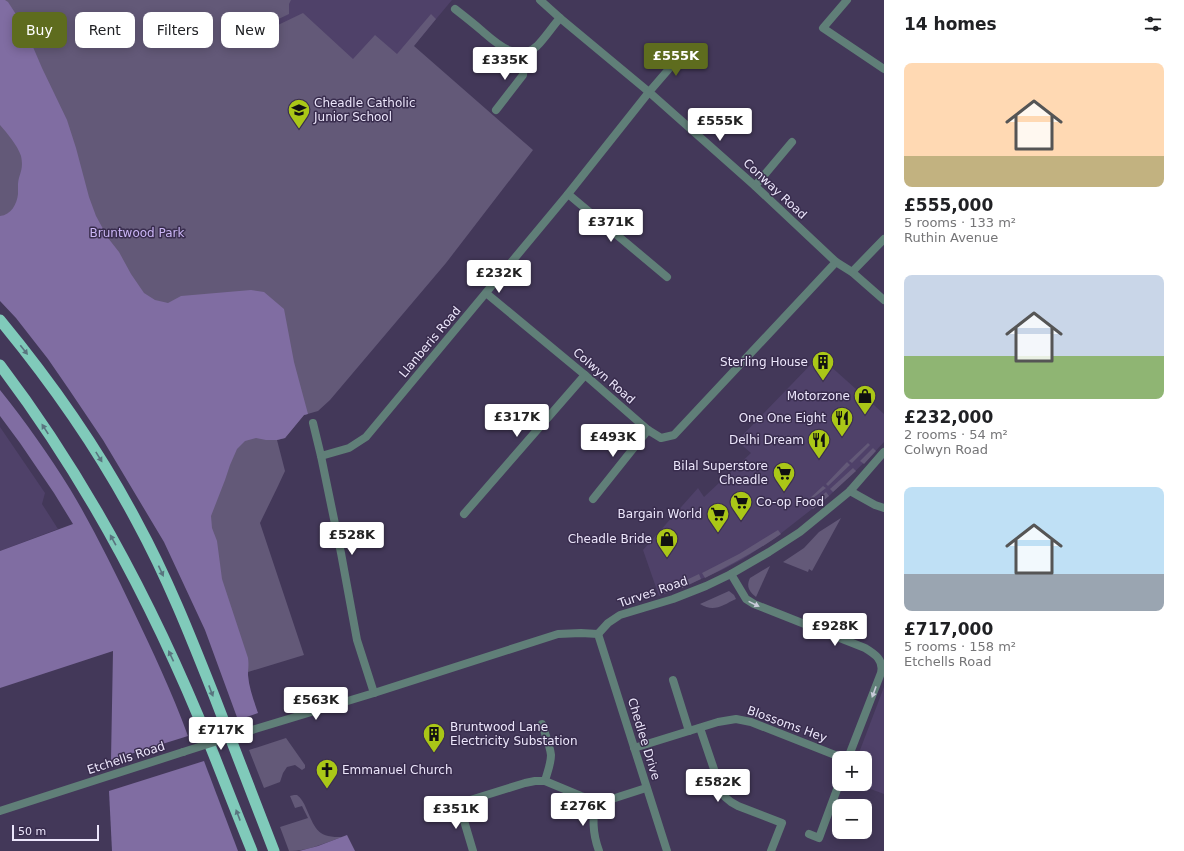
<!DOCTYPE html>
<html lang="en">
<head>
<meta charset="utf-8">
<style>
	body { margin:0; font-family:"DejaVu Sans",sans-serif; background:#f2f2f2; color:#202124; height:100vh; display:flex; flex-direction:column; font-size:15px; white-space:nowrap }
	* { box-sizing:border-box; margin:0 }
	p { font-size:13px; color:#757577 }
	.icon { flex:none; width:22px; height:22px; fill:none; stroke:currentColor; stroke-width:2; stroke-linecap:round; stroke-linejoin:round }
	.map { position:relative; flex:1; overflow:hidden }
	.panel { display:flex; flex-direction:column; background:#fff; width:300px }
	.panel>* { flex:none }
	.guide { position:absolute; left:12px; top:12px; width:380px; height:36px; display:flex; gap:8px }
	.controls { position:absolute; left:832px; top:751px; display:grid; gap:8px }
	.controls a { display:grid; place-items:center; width:40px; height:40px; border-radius:8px; background:#fff; box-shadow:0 2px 10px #0003; font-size:20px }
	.scale { position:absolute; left:12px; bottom:10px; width:87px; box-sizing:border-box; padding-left:4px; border:2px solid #ece6fb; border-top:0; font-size:11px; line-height:14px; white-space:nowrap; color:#ece6fb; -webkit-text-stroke:3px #392d4e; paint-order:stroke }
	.price { position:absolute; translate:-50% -34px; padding:0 9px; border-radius:4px; background:#fff; color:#222; font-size:13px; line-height:26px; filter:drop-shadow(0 1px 2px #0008) }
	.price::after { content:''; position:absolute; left:50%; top:24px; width:12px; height:9px; margin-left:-6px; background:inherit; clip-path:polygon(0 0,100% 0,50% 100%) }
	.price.active { background:#5e6c1e; color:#fff }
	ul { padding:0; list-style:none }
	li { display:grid; align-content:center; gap:8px; height:212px; padding:0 20px }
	li span { display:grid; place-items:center; height:124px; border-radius:8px; color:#555 }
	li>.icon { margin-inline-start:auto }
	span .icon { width:72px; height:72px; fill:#fffc; stroke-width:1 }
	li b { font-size:17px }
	h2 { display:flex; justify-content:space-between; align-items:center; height:48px; padding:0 20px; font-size:17px }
	.tag { padding:0 14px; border-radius:8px; background:#fff; box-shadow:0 2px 10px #0003; font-size:14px; line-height:36px }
	.tag.active { background:#5e6c1e; color:#fff }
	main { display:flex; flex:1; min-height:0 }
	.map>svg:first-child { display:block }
</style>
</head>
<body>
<main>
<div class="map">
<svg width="884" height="851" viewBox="0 0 884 851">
	<rect width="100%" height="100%" fill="#433859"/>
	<!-- built -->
	<g fill="#4f4169">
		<polygon points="222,0 452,0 273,214 235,43"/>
		<polygon points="819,356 884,414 884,442 868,459 830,495 775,538 743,559 722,570 678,589 659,596 643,550 698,488 704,497 751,453 737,441"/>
		<polygon points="0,427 45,493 42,504 58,529 0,551"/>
		<polygon points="884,687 884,794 857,784 865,784 865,758 857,758"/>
	</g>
	<!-- green -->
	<g fill="#635978">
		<polygon points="0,0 291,0 289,4 289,14 235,40 236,45 303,13 353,59 375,35 397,54 431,14 436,19 414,46 533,150 446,263 330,400 318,411 304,415 285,438 277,440 285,471 278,486 260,523 304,655 248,672 204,585 0,285"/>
		<polygon points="868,443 870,445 852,463 849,461"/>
		<polygon points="873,448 876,451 864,464 860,461"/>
		<polygon points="847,462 850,465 828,486 826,484"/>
		<polygon points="853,468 856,471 833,492 830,489"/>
		<polygon points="823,486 826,488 808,502 807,501"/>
		<polygon points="826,492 829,496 813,509 810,506"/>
		<polygon points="841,518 812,571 809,569 808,572 783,562 804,548 819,532"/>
		<path d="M778,530L781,534C757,551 731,565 705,578L702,573L739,554Z"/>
		<path d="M770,566L756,597C749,592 746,586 750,578Z"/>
		<polygon points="699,574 701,579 682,588 680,583"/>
		<path d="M729,591L734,595L736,599C723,605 714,613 700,604Z"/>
		<polygon points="286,738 305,765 305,768 302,770 295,765 287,767 283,773 280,782 264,788 249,750"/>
		<path d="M294,795H297C301,798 304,803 306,808C315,828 317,838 342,837C325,843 308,851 289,851L280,827L308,818L302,806L295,808L290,796Z"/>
	</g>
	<!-- forest -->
	<g fill="#806da2">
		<path d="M0,0H5L8,2L21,22L30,40L42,68L67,120L76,148L89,197L96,216L108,238L119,252L131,274L144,293L155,300L168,303L181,296L251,290L264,292L284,309L294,362L308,414L304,415L285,438L277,440H266L256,438L245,441L237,449L230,465L225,480L211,516L212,528L217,541L222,579L248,658C249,665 248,669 248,675C249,688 254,701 258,713L238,720L205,630L164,542L103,440L68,388L48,359L16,318L0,301V216C11,215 17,204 18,194C18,190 18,187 18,184C19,173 24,170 21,156C18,146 7,133 0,125Z"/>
		<path d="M0,390C25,421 49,455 70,489C93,527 113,568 132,608C152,650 172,692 188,736L111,760L113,651L0,688V551L73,524L54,493L20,443L0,416Z"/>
		<polygon points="204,761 238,851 112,851 109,791"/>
		<polygon points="347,835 355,851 299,851 318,846"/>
	</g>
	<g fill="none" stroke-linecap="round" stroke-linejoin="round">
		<!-- minor -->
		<g stroke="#607f78" stroke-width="8">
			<polyline points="540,0 560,18 649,92 755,186 836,262 852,272 884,300"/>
			<polyline points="847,0 823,28 884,69"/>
			<path d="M455,9C464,16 473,23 481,30C496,43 518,64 537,46C545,38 552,27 560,18"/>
			<polyline points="496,110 523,75 524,66 521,54"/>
			<polyline points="755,186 792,142"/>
			<polyline points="568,194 667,277"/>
			<polyline points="852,272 884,239"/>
			<polyline points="486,293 585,375 648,430 661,438 674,435 836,262"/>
			<polyline points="313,423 321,456 341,553 357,640 374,693"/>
			<polyline points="321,456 349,448 366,437 568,194 649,92 687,48"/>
			<polyline points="593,499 648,430"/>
			<polyline points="464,514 585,375"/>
			<path d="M731,574L746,599L754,604L865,648C875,654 884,660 881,673L848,758"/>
			<polyline points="598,634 667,851"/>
			<polyline points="673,680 689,731"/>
			<path d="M542,724C545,734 550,745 551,755C551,764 547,773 545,781"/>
			<polyline points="700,728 718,781 725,797 731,802 738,806 782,823 771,851"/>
			<polyline points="634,748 718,722 736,719 751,722 835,755 841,758"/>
			<path d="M595,800C593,819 592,832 599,851"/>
			<polyline points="459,804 473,851"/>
			<polyline points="451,806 525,783 535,781 545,781 581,796 595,800 605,800 615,798 646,788"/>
			<polyline points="809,834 819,838 839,784"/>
		</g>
		<!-- tertiary -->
		<g stroke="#607f78" stroke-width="8">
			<polyline points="850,491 875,505 884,508"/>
			<polyline points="252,730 374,693 558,634 581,633 598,634 608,623 620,615 673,599 706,586 731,574 769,552 800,532 850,491 884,452"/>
			<polyline points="0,811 183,752"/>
		</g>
		<!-- trunk -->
		<g stroke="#80caba" stroke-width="11">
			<path d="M0,320C52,383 99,450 137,522C167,577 190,635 213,693C233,746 254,798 274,851"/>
			<path d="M0,365C82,473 147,594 199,718C217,762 234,807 252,851"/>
		</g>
		<!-- tertiary-bridge -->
		<polyline stroke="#607f78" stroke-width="8" points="183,752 252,730"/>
	</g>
	<!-- one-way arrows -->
	<defs><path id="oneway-solid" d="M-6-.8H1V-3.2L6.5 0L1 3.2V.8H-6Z"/></defs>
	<g fill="#59747f">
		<use href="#oneway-solid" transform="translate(24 350) rotate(52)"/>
		<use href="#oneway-solid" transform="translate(45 429) rotate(-123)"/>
		<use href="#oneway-solid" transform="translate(99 457) rotate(58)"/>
		<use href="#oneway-solid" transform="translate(113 540) rotate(-119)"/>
		<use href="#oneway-solid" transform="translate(161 571) rotate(65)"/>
		<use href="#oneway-solid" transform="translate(171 656) rotate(-115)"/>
		<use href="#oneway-solid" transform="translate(211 691) rotate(69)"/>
		<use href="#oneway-solid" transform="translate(238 815) rotate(-111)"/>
	</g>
	<g fill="#c9ccda">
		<use href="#oneway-solid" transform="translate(754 604) rotate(26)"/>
		<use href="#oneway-solid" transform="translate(874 692) rotate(110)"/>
	</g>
	<!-- icons -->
	<defs>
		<g id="school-pin" transform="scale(1.15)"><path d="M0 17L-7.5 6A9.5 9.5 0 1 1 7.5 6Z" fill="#aac717" stroke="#392d4e"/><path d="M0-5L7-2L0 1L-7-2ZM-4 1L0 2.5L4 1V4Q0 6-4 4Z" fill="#111"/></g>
		<g id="building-pin" transform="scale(1.15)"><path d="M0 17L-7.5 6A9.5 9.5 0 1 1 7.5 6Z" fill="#aac717" stroke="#392d4e"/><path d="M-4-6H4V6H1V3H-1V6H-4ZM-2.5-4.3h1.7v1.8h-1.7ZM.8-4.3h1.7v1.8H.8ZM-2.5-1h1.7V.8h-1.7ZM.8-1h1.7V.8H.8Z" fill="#111"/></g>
		<g id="shop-pin" transform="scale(1.15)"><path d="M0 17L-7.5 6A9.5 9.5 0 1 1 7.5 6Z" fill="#aac717" stroke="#392d4e"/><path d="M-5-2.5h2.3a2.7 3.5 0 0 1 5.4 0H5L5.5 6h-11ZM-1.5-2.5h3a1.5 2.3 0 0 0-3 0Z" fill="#111"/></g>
		<g id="restaurant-pin" transform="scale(1.15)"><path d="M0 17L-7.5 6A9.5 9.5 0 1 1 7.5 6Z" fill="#aac717" stroke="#392d4e"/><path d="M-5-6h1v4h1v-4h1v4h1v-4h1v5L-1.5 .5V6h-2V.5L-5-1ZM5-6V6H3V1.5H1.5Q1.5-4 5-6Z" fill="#111"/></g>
		<g id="supermarket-pin" transform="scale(1.15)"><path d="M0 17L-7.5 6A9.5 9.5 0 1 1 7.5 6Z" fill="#aac717" stroke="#392d4e"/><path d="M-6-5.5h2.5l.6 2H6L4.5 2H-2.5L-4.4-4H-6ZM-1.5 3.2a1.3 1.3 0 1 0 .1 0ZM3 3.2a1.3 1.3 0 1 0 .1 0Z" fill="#111"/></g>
		<g id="church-pin" transform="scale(1.15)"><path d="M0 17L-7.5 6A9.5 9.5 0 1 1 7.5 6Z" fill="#aac717" stroke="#392d4e"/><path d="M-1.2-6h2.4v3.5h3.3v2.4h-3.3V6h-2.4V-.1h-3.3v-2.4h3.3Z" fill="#111"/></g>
	</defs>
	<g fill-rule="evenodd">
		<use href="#school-pin" x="299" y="110"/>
		<use href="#building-pin" x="823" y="362"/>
		<use href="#shop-pin" x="865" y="396"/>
		<use href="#restaurant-pin" x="842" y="418"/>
		<use href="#restaurant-pin" x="819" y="440"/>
		<use href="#supermarket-pin" x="784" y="473"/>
		<use href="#supermarket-pin" x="741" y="502"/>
		<use href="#supermarket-pin" x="718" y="514"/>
		<use href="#shop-pin" x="667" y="539"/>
		<use href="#building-pin" x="434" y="734"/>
		<use href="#church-pin" x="327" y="770"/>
	</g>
	<g text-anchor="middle" stroke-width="3" stroke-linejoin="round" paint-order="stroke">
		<!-- poi labels -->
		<g font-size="12" fill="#ece6fb" stroke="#392d4e" text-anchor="end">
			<text x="314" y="107" text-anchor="start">Cheadle Catholic<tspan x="314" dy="14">Junior School</tspan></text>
			<text x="808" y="366">Sterling House</text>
			<text x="850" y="400">Motorzone</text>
			<text x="826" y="422">One One Eight</text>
			<text x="804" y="444">Delhi Dream</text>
			<text x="768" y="470">Bilal Superstore<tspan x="768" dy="14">Cheadle</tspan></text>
			<text x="756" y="506" text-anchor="start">Co-op Food</text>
			<text x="702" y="518">Bargain World</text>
			<text x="652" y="543">Cheadle Bride</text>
			<text x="450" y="731" text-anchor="start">Bruntwood Lane<tspan x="450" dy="14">Electricity Substation</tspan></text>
			<text x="342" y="774" text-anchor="start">Emmanuel Church</text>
		</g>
		<!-- street labels -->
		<g font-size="12" fill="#ece6fb" stroke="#392d4e">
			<text transform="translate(775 189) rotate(43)" y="4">Conway Road</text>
			<text transform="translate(430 342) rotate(-50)" y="4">Llanberis Road</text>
			<text transform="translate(604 376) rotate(41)" y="4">Colwyn Road</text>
			<text transform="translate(653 592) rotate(-19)" y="4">Turves Road</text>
			<text transform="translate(787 724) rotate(20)" y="4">Blossoms Hey</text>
			<text transform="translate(644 739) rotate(73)" y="4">Chedlee Drive</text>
			<text transform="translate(126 758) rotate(-18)" y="4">Etchells Road</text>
		</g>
		<!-- park labels -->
		<g font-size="12" fill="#cab5f4" stroke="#392d4e">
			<text x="137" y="237">Bruntwood Park</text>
		</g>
	</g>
</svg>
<div class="controls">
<a>+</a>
<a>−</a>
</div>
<div class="scale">50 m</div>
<b class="price active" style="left:676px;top:77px">£555K</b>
<b class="price" style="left:505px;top:81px">£335K</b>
<b class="price" style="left:720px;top:142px">£555K</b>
<b class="price" style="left:611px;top:243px">£371K</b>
<b class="price" style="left:499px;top:294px">£232K</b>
<b class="price" style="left:517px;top:438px">£317K</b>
<b class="price" style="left:613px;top:458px">£493K</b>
<b class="price" style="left:352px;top:556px">£528K</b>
<b class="price" style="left:835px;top:647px">£928K</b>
<b class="price" style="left:316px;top:721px">£563K</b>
<b class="price" style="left:221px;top:751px">£717K</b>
<b class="price" style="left:718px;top:803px">£582K</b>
<b class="price" style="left:583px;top:827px">£276K</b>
<b class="price" style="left:456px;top:830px">£351K</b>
<div class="guide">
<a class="tag active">Buy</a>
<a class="tag">Rent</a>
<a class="tag">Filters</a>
<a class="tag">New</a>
</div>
</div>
<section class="panel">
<h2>14 homes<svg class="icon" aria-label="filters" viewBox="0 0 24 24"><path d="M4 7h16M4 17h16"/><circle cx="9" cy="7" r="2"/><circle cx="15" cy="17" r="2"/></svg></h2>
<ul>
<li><span style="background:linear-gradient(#ffd9b3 75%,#c2b280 0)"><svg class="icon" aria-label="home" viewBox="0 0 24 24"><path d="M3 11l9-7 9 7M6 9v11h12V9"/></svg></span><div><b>£555,000</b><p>5 rooms · 133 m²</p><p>Ruthin Avenue</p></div></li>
<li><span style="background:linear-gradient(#c9d6e8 65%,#8fb573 0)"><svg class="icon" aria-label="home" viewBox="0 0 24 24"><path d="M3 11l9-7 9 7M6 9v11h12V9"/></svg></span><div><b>£232,000</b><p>2 rooms · 54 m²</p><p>Colwyn Road</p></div></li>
<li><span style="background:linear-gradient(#bfe0f5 70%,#9aa5b1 0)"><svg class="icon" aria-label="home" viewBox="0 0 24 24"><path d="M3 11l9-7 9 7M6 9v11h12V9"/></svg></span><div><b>£717,000</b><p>5 rooms · 158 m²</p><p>Etchells Road</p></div></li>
</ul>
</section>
</main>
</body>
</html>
